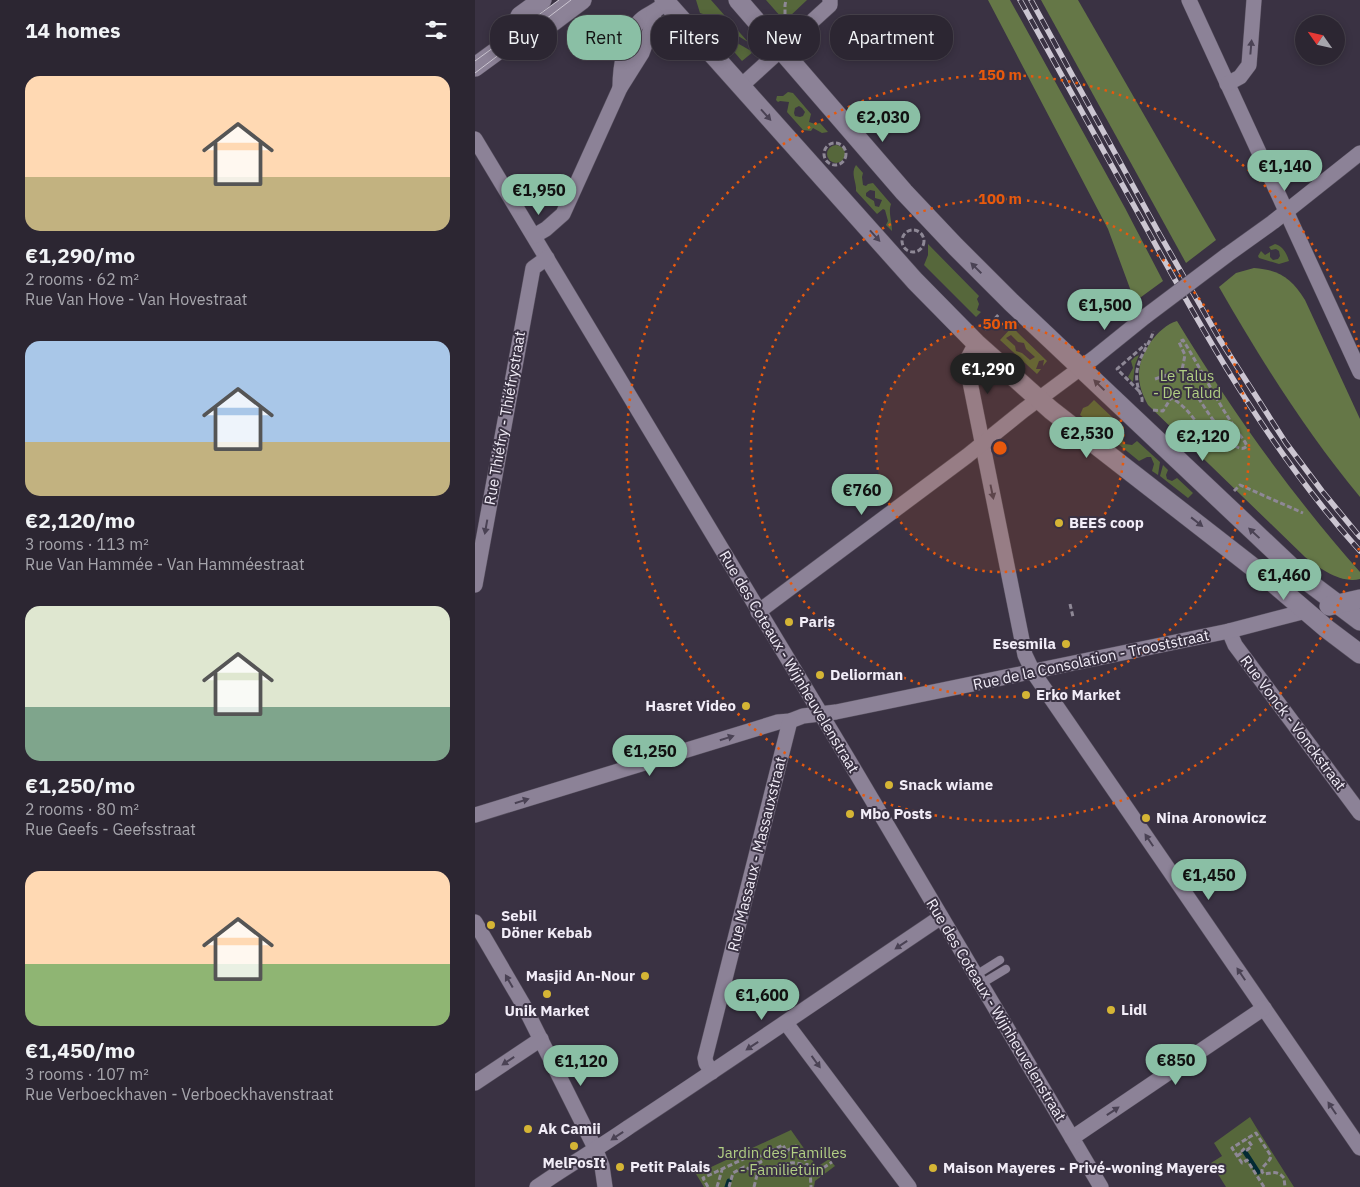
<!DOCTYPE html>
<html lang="en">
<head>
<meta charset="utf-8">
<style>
	body { margin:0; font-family:"IBM Plex Sans",sans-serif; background:#38323e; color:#f1f3f6; height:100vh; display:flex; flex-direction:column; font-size:19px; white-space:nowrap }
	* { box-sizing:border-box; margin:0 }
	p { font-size:16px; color:#a6a5ac }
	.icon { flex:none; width:28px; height:28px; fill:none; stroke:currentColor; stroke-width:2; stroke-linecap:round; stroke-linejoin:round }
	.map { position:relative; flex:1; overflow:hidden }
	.details { display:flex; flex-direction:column; background:#2c2632; width:475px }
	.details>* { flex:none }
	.top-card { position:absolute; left:15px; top:15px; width:475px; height:45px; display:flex; gap:10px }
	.needle { width:32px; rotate:304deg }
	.fabs { position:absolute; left:820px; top:15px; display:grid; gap:10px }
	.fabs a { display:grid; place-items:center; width:50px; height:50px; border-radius:50%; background:#2c2632; box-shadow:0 2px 8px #0003,0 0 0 1px #48434d; font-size:25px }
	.price { position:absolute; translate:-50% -42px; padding:0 11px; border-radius:18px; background:#8abfa5; color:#111; font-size:16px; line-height:32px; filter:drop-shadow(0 1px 2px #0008) }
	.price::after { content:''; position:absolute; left:50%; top:30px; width:15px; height:11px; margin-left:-8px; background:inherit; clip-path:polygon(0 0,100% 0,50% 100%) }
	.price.active { background:#222; color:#fff }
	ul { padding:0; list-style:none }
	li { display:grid; align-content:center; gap:10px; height:265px; padding:0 25px }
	li span { display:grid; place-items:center; height:155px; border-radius:15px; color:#555 }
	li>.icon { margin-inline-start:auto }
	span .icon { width:90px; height:90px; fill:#fffc; stroke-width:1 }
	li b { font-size:21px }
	h2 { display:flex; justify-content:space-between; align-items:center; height:60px; padding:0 25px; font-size:21px }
	.tag { padding:0 18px; border-radius:20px; background:#2c2632; box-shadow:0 2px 8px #0003,0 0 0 1px #48434d; font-size:18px; line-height:45px }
	.tag.active { background:#8abfa5; color:#111 }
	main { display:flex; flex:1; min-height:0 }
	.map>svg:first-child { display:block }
</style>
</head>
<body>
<main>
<section class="details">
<h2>14 homes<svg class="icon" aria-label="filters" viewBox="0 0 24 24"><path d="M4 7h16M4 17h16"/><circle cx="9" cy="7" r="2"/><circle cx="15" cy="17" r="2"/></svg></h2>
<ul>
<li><span style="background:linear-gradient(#ffd9b3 65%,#c2b280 0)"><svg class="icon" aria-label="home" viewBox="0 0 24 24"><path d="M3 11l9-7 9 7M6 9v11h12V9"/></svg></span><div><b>€1,290/mo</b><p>2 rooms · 62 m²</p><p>Rue Van Hove - Van Hovestraat</p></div></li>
<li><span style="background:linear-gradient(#a9c7e8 65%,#c2b280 0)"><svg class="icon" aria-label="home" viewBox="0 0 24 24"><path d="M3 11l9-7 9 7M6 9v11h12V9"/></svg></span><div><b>€2,120/mo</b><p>3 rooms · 113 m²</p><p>Rue Van Hammée - Van Hamméestraat</p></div></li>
<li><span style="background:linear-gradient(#dfe7d0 65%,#7fa58c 0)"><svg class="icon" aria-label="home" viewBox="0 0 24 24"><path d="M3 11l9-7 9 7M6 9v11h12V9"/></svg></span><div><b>€1,250/mo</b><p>2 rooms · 80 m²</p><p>Rue Geefs - Geefsstraat</p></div></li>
<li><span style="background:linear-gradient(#ffd9b3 60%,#8fb573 0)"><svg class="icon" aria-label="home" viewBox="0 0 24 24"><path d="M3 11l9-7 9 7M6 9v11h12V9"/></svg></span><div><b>€1,450/mo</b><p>3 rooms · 107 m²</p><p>Rue Verboeckhaven - Verboeckhavenstraat</p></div></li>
</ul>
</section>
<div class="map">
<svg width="885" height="1187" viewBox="0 0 885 1187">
	<rect width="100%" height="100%" fill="#3a3243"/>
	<!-- green -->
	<g fill="#56673b" fill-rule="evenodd">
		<polygon points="221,0 236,0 273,42 242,23 240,18 225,13"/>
		<polygon points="291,0 332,0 314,17 306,17"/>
		<polygon points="241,31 278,52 267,61"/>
		<path d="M313,92L318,93L336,114L334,122L340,124L345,123L353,132L347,133L338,128L336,131L328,130L312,112L314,102L305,101L303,102L301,100L302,96H308ZM324,106L327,108L330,112L328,116L325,117L320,116L319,113L320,108Z"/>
		<circle cx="361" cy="154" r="9"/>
		<path d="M381,165L388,173L387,177L388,185L391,186L393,184L398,183L416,204C413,212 417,221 417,231L411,225L413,221L410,210L408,209L402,214L381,191C382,182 375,174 381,165ZM395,190L400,191V198L407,200L404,207L400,206L399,201L391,196V193Z"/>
		<polygon points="453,244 504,296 502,299 504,304 502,310 506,312 501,317 449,265 453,255"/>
		<path d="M800,244C808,246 812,254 814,261L804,264L784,258L783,256L786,251L790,255L795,252V257L798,260L803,259L805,256L804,251L801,249L796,250L794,247Z"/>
		<path d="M537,327L572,361L568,366L569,360L564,361L561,369H566L562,374L525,340ZM536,335L543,342L549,343L551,349L560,357L555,360L547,353L541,351L540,346L531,338Z"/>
		<polygon points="664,355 660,365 658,382 653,377 658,368 656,361 660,357"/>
		<polygon points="619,400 639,419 637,427 639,441 629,434 632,425 631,423 622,420 617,424 605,415 608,408 613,406"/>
		<polygon points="641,421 649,428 648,440 650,444 657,445 662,441 685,462 683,475 677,471 679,464 676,457 672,457 664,461 642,443"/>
		<polygon points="688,465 693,470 691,475 692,479 697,481 702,478 718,493 713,498 685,476"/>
		<polygon points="775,1117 781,1127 819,1187 751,1187 736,1163 747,1156 739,1143"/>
		<polygon points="316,1130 342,1167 354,1159 360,1166 340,1181 339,1187 229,1187 221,1174"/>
	</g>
	<!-- forest -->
	<g fill="#657747">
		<polygon points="513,0 535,0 650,208 688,281 662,300 660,302 633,229"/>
		<polygon points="566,0 603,0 741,240 711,263"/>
		<path d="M779,268C805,270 816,278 830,300L885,419V497C831,432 786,360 744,287L761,273Z"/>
		<path d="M702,321C757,411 815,493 885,572V579C866,584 844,568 830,557L673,405C668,396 664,386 664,376C663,355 682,327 702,321Z"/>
	</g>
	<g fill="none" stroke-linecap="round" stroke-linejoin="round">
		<!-- stream -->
		<g stroke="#032a33" stroke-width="5">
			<polyline points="770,1152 783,1172"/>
			<polyline points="252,1187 254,1181"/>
		</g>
		<!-- service casing -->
		<g stroke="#57505f" stroke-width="9">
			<g id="service">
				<polyline points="47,33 90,0"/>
				<polyline points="501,975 525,960"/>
				<polyline points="506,984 531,969"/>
			</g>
		</g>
		<!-- minor casing -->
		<g stroke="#57505f" stroke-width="16">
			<g id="minor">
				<polyline points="714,0 885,372"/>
				<polyline points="752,84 765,77 774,65 779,0"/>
				<polyline points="266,86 355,5 355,0"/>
				<path d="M145,88C145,67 150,32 168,18C173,14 179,12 184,8"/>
				<path d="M0,139C123,344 247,549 370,754C456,898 540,1043 626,1187"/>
				<polyline points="59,236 71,229 88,214 145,88 167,53 178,23 179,12"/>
				<polyline points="752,255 798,222 885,153"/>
				<polyline points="501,343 493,358 492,367 550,655 558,672 885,1148"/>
				<polyline points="0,585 58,268 72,258"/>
				<polyline points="283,612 492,456 549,410 619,358 671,316"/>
				<polyline points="754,631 760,645 885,813"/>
				<polyline points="0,815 303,722 315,721 328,716 361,712 754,631 831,611"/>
				<polyline points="0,922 49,1006 120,1148 127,1166 130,1187"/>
				<polyline points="311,1023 434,1187"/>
				<polyline points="237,1072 231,1063 230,1058 315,721"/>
				<polyline points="0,1083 66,1039"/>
				<polyline points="597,1138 789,1008"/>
				<path d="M62,1187C92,1166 124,1148 154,1127C259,1058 362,987 466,917"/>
			</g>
		</g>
		<!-- tertiary casing -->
		<g stroke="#57505f" stroke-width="20">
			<g id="tertiary">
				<polyline points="189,0 440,281 501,343 576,410 797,582 852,629 885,654"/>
				<polyline points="263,0 429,192 480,246 536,302 828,578 885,621"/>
				<polyline points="37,40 45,16 67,0"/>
				<polyline points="0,67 37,40 59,36 107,0"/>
				<polyline points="854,606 885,599"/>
			</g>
		</g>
		<!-- path -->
		<g stroke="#8e8896" stroke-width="3" stroke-dasharray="5 2.5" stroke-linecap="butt">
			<polyline points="310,22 310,5 311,0"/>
			<circle cx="360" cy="154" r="11"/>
			<circle cx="438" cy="241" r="11"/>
			<polyline points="510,330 524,314"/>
			<path d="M680,379L707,370L710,355L704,342L708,340C729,374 746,410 770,442L772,446C769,449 766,449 762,447C748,439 715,386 707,370"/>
			<polyline points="664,391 642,369 671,344"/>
			<path d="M667,402C668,396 664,393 663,387C661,379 661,371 664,363C666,354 678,338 678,331"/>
			<path d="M678,410L688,411L696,398C716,408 724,430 740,445L751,436"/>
			<polyline points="639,423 641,439"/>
			<polyline points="759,491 765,485 828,513"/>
			<polyline points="595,604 598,617"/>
			<polyline points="762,1156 768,1152 767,1151 770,1148 772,1150 777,1146 772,1139"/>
			<polyline points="283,1163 286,1162 283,1157 308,1145 311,1151 321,1146 332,1162 332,1167"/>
			<polyline points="336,1176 357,1162"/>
			<polyline points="233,1187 228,1178 279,1154 283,1163 278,1169"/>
			<polyline points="242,1187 247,1170"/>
			<path d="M254,1187L258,1173L269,1167C275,1169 283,1173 289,1171C306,1167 316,1156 335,1169L336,1187"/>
			<polyline points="279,1187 283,1171"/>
			<path d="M789,1187L772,1160L767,1163L757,1148L781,1133L796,1156C795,1163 786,1165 787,1172L789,1174C798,1173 802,1170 809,1178L810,1187"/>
		</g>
		<!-- service -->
		<use href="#service" stroke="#8c8297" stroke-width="8"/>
		<!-- minor -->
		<use href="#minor" stroke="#8c8297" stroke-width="15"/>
		<!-- tertiary -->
		<use href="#tertiary" stroke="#8c8297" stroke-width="19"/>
		<!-- tram -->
		<g stroke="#cbc5d1" stroke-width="1">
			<polyline points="0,61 84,0"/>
			<polyline points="0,73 96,0"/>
		</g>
		<!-- rail casing -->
		<g stroke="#cbc5d1" stroke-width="5.5">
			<g id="rail">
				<path d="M545,0C588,77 630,154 673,231C734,343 799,456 885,551"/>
				<polyline points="556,0 685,235 745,340 811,443 847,491 885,537"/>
			</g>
		</g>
		<!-- rail -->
		<use href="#rail" stroke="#3a3243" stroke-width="4" stroke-dasharray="11" stroke-linecap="butt"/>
		<!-- minor-bridge casing -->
		<g stroke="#57505f" stroke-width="16" stroke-linecap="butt">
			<polyline id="minor-bridge" points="671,316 752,255"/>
		</g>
		<!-- minor-bridge -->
		<use href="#minor-bridge" stroke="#8c8297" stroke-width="15"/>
	</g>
	<!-- one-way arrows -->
	<defs><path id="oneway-solid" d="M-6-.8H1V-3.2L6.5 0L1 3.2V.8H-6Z" transform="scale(1.25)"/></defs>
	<g fill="#4a4254">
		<use href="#oneway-solid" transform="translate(776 47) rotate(-85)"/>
		<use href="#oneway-solid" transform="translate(291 115) rotate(48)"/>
		<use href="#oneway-solid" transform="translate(400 236) rotate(48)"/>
		<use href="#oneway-solid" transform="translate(501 268) rotate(-135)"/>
		<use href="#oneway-solid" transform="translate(624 385) rotate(-136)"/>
		<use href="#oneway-solid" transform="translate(517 492) rotate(78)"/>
		<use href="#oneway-solid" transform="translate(722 522) rotate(38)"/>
		<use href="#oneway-solid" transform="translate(11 527) rotate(100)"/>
		<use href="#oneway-solid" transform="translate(779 533) rotate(-137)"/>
		<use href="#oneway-solid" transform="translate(252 738) rotate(-17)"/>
		<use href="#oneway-solid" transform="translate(47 801) rotate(-17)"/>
		<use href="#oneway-solid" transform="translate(674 840) rotate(-124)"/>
		<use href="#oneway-solid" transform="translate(426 945) rotate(146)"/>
		<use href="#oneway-solid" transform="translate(766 974) rotate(-124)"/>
		<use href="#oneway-solid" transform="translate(34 981) rotate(-120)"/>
		<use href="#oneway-solid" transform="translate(277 1046) rotate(146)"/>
		<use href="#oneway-solid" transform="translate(33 1061) rotate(146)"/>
		<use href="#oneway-solid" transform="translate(341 1062) rotate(54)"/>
		<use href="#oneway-solid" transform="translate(857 1108) rotate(-124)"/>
		<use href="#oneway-solid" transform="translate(638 1111) rotate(-34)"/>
		<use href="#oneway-solid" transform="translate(142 1136) rotate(146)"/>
	</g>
	<!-- distance rings -->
	<circle cx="525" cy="448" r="124" fill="#e8590c" fill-opacity=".12"/>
	<g fill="none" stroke="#e8590c" stroke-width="2.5" stroke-dasharray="2.5 5">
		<circle cx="525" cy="448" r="124"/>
		<circle cx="525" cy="448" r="249"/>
		<path d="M884 548A373 373 0 1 1 884 348"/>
	</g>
	<!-- markers -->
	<g fill="#d5b535" stroke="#3a3243" stroke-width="2">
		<circle cx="584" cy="523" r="5"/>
		<circle cx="314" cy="622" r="5"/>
		<circle cx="591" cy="644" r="5"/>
		<circle cx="345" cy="675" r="5"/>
		<circle cx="551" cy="695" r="5"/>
		<circle cx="271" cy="706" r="5"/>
		<circle cx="414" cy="785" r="5"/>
		<circle cx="375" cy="814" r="5"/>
		<circle cx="671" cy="818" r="5"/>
		<circle cx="16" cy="925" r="5"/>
		<circle cx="170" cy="976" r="5"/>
		<circle cx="72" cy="994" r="5"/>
		<circle cx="636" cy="1010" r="5"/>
		<circle cx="53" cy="1129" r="5"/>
		<circle cx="99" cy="1146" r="5"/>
		<circle cx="145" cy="1167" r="5"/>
		<circle cx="458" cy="1168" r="5"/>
	</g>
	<g text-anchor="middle" stroke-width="4" stroke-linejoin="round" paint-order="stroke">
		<!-- park labels -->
		<g font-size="15" fill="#b2cf84" stroke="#3a3243">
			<text x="712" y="381">Le Talus<tspan x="712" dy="17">- De Talud</tspan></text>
			<text x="307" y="1158">Jardin des Familles<tspan x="307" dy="17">- Familietuin</tspan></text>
		</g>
		<!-- street labels -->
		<g font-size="15" fill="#f2edf8" stroke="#3a3243">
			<text transform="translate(30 418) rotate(-80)" y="5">Rue Thiéfry - Thiéfrystraat</text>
			<text transform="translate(616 660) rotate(-12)" y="5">Rue de la Consolation - Trooststraat</text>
			<text transform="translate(314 662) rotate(59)" y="5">Rue des Coteaux - Wijnheuvelenstraat</text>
			<text transform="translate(818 723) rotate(53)" y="5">Rue Vonck - Vonckstraat</text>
			<text transform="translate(282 854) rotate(-76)" y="5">Rue Massaux - Massauxstraat</text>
			<text transform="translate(521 1010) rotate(59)" y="5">Rue des Coteaux - Wijnheuvelenstraat</text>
		</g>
		<!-- poi labels -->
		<g font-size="15" font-weight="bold" fill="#f2edf8" stroke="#3a3243" text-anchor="start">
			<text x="594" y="528">BEES coop</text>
			<text x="324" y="627">Paris</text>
			<text x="581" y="649" text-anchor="end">Esesmila</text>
			<text x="355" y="680">Deliorman</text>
			<text x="561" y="700">Erko Market</text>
			<text x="261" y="711" text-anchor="end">Hasret Video</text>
			<text x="424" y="790">Snack wiame</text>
			<text x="385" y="819">Mbo Posts</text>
			<text x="681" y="823">Nina Aronowicz</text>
			<text x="26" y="921">Sebil<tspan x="26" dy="17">Döner Kebab</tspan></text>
			<text x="160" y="981" text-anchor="end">Masjid An-Nour</text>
			<text x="646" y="1015">Lidl</text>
			<text x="72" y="1016" text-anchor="middle">Unik Market</text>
			<text x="63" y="1134">Ak Camii</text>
			<text x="99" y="1168" text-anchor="middle">MelPosIt</text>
			<text x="155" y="1172">Petit Palais</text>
			<text x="468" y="1173">Maison Mayeres - Privé-woning Mayeres</text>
		</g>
	</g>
	<circle cx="525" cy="448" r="8" fill="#e8590c" stroke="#3a3243" stroke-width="2.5"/>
	<g font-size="15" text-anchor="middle" font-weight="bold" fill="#e8590c" stroke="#3a3243" stroke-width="4" stroke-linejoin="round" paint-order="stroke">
		<text x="525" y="80">150 m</text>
		<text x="525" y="204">100 m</text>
		<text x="525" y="329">50 m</text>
	</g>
</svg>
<div class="fabs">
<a><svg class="needle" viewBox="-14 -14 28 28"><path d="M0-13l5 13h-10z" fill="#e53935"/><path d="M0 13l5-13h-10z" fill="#a6a5ac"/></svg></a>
</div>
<b class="price" style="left:408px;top:143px">€2,030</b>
<b class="price" style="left:810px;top:192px">€1,140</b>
<b class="price" style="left:64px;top:216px">€1,950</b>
<b class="price" style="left:630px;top:331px">€1,500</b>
<b class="price active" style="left:513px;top:395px">€1,290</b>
<b class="price" style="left:612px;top:459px">€2,530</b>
<b class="price" style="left:728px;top:462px">€2,120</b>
<b class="price" style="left:387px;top:516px">€760</b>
<b class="price" style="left:809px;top:601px">€1,460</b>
<b class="price" style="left:175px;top:777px">€1,250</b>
<b class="price" style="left:734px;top:901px">€1,450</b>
<b class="price" style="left:287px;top:1021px">€1,600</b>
<b class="price" style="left:701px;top:1086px">€850</b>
<b class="price" style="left:106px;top:1087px">€1,120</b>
<div class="top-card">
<a class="tag">Buy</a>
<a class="tag active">Rent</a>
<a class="tag">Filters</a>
<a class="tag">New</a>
<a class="tag">Apartment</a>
</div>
</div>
</main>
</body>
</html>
